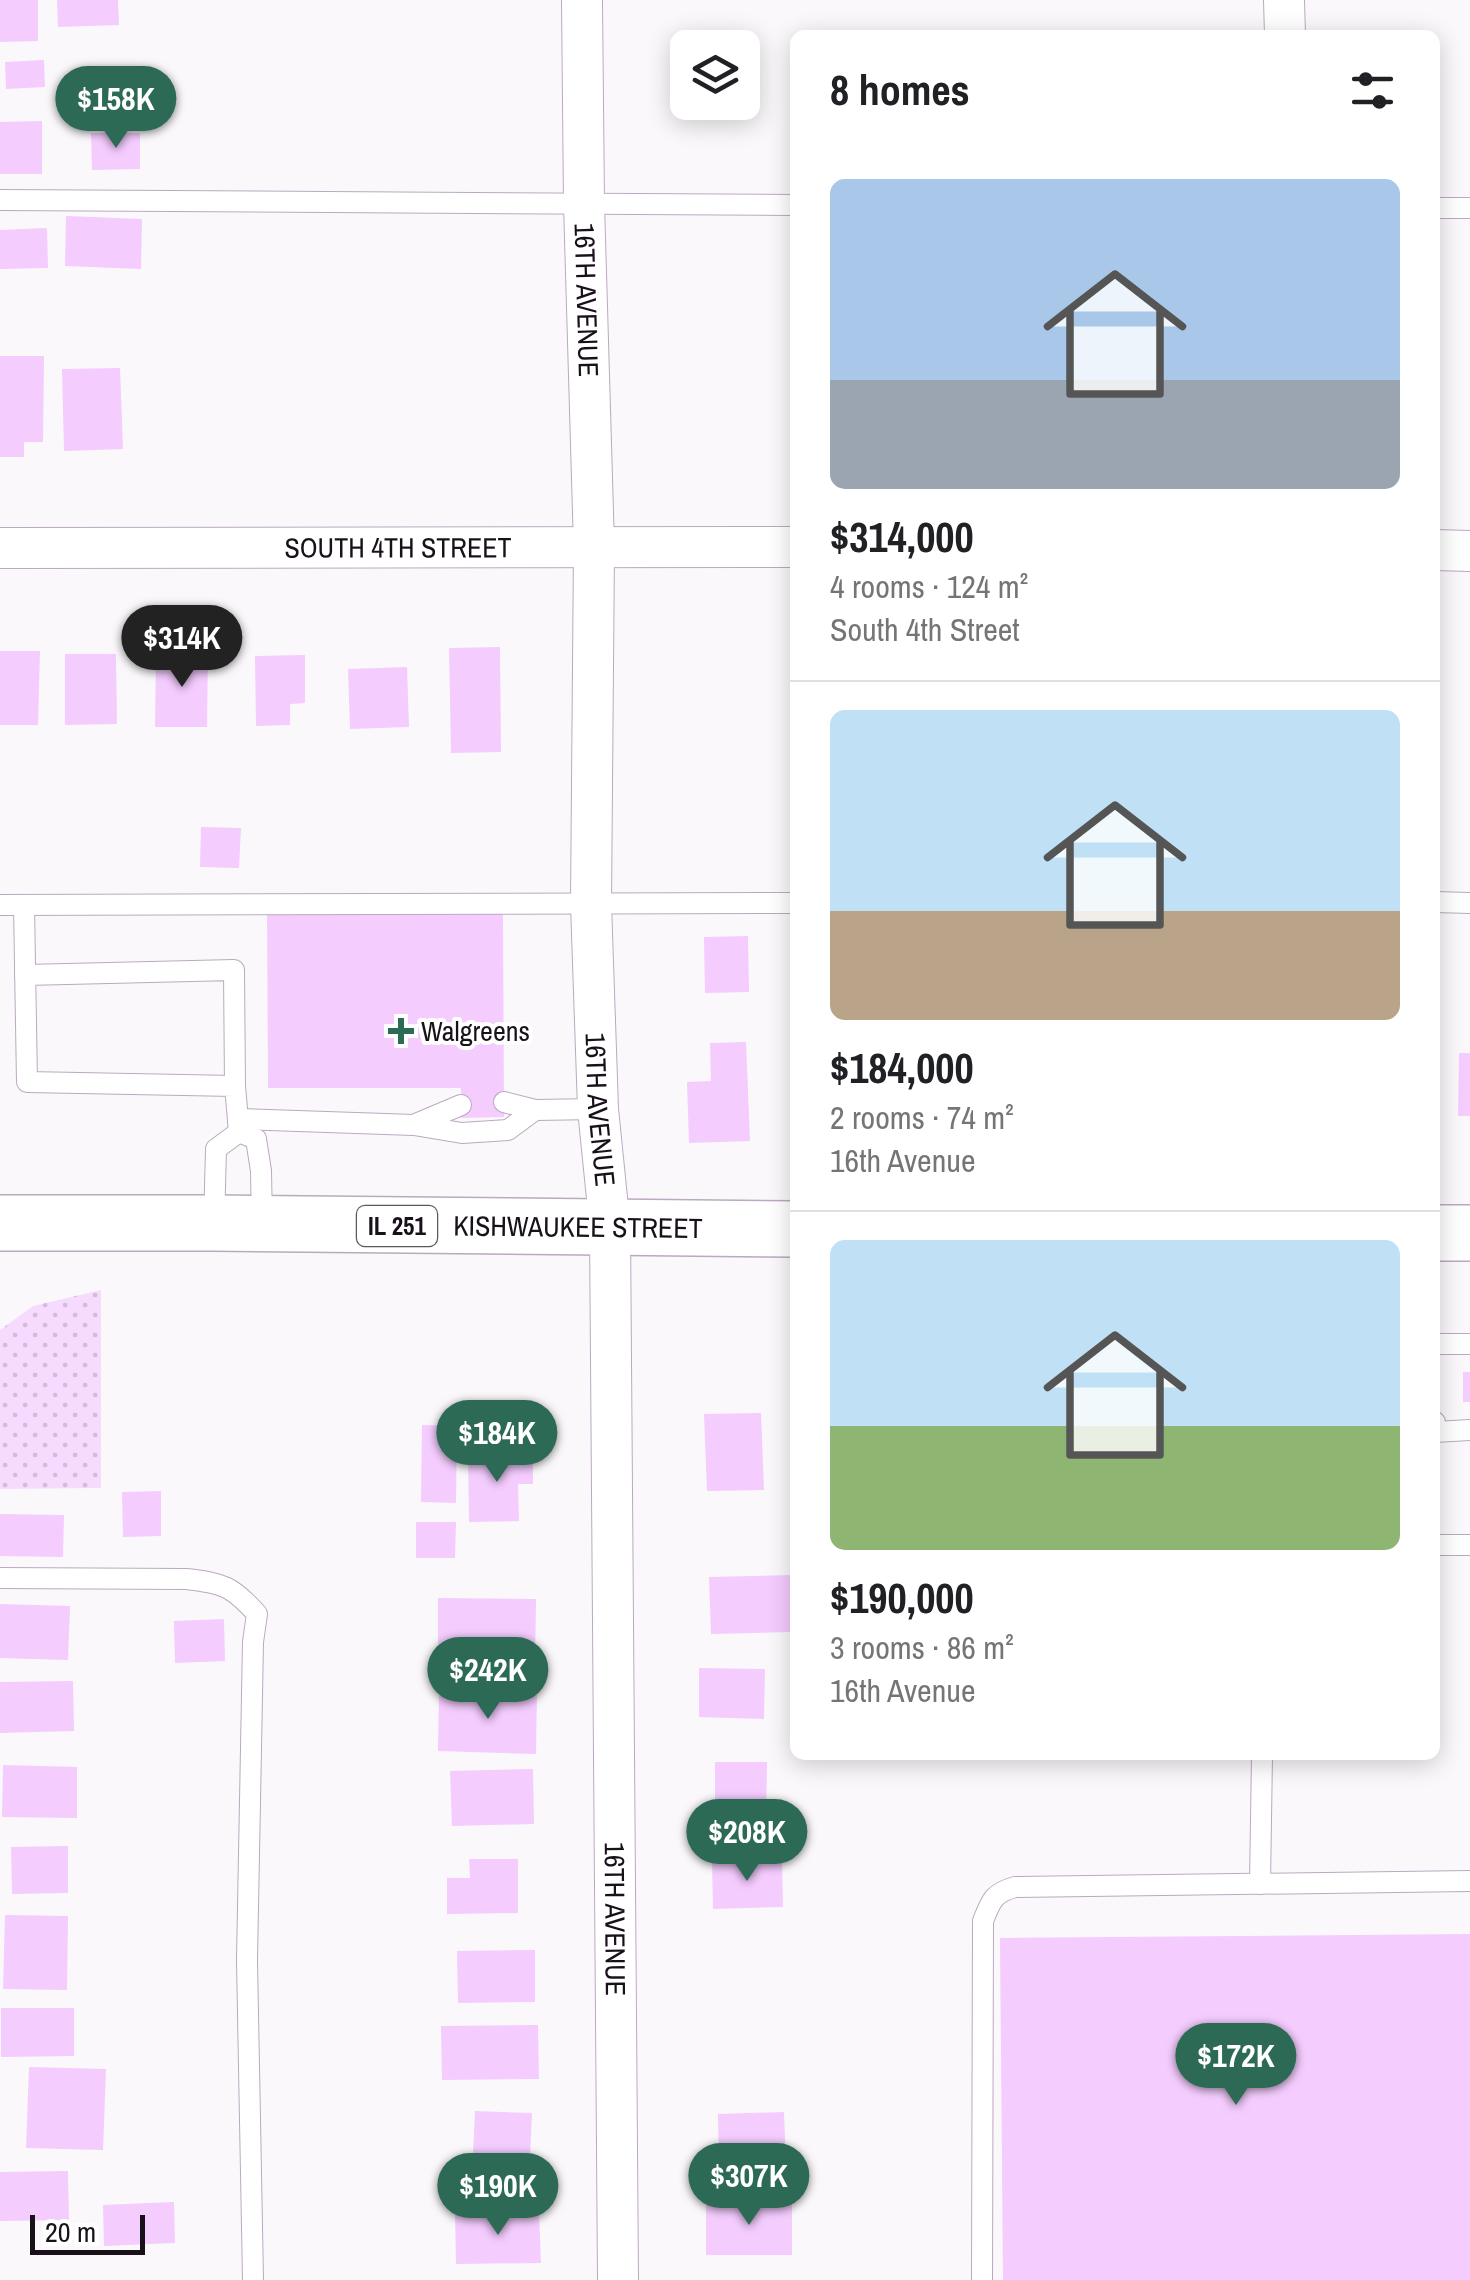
<!DOCTYPE html>
<html lang="en">
<head>
<meta charset="utf-8">
<style>
	body { margin:0; font-family:"Archivo Narrow",sans-serif; background:#f6f6f6; color:#202124; height:100vh; display:flex; flex-direction:column; font-size:38px; white-space:nowrap }
	* { box-sizing:border-box; margin:0 }
	p { font-size:32px; color:#757577 }
	.icon { flex:none; width:55px; height:55px; fill:none; stroke:currentColor; stroke-width:2; stroke-linecap:round; stroke-linejoin:round }
	.map { position:relative; flex:1; overflow:hidden }
	.panel { position:absolute; left:790px; top:30px; width:650px; height:1730px; display:flex; flex-direction:column; background:#fff; border-radius:15px; box-shadow:0 5px 25px #0003 }
	.panel>* { flex:none }
	.tools { position:absolute; left:670px; top:30px; display:grid; gap:20px }
	.tools a { display:grid; place-items:center; width:90px; height:90px; border-radius:15px; background:#fff; box-shadow:0 5px 25px #0003; font-size:50px }
	.scale { position:absolute; left:30px; bottom:25px; width:115px; box-sizing:border-box; padding-left:10px; border:5px solid #181119; border-top:0; font-size:28px; line-height:35px; white-space:nowrap; color:#181119; -webkit-text-stroke:8px #fff; paint-order:stroke }
	.price { position:absolute; translate:-50% -85px; padding:0 22px; border-radius:35px; background:#2c6a56; color:#fff; font-size:32px; line-height:65px; filter:drop-shadow(0 2px 5px #0008) }
	.price::after { content:''; position:absolute; left:50%; top:60px; width:30px; height:22px; margin-left:-15px; background:inherit; clip-path:polygon(0 0,100% 0,50% 100%) }
	.price.active { background:#222; color:#fff }
	ul { padding:0; list-style:none }
	li { display:grid; align-content:center; gap:20px; height:530px; padding:0 40px }
	li+li { border-top:2px solid #e0e0e0 }
	li span { display:grid; place-items:center; height:310px; border-radius:15px; color:#555 }
	li>.icon { margin-inline-start:auto }
	span .icon { width:180px; height:180px; fill:#fffc; stroke-width:1 }
	li b { font-size:42px }
	h2 { display:flex; justify-content:space-between; align-items:center; height:120px; padding:0 40px; font-size:42px }
	.map>svg:first-child { display:block }
</style>
</head>
<body>
<div class="map">
<svg width="1470" height="2280" viewBox="0 0 1470 2280">
	<defs>
		<pattern id="grass-dots" width="8" height="8" patternUnits="userSpaceOnUse" patternTransform="scale(2.5)"><rect width="8" height="8" fill="#f7dbff"/><path d="M2 2h.1M6 6h.1" fill="none" stroke="#d3bbda" stroke-width="1.8" stroke-linecap="round"/></pattern>
	</defs>
	<rect width="100%" height="100%" fill="#fbf8fc"/>
	<!-- grass -->
	<polygon fill="url(#grass-dots)" points="101,1290 101,1488 0,1489 0,1330 33,1306"/>
	<!-- building -->
	<g fill="#f4ccfe">
		<polygon points="0,0 38,0 38,41 0,42"/>
		<polygon points="57,0 118,0 119,25 58,27"/>
		<polygon points="44,60 45,87 6,89 5,62"/>
		<polygon points="42,121 42,174 0,174 0,122"/>
		<polygon points="91,133 140,133 140,169 92,170"/>
		<polygon points="66,216 142,219 141,269 65,266"/>
		<polygon points="47,228 48,268 0,269 0,230"/>
		<polygon points="0,356 44,356 43,442 24,442 24,457 0,457"/>
		<polygon points="120,368 123,449 64,451 62,369"/>
		<polygon points="500,647 501,752 451,753 449,648"/>
		<polygon points="0,651 40,651 38,725 0,725"/>
		<polygon points="156,652 208,652 207,727 155,727"/>
		<polygon points="65,654 116,654 117,724 65,725"/>
		<polygon points="305,655 305,703 290,704 290,725 256,726 255,656"/>
		<polygon points="407,667 409,727 350,729 348,669"/>
		<polygon points="201,827 241,828 239,868 200,867"/>
		<polygon points="503,910 504,1117 461,1118 461,1088 268,1088 267,911"/>
		<polygon points="748,936 749,992 705,993 704,937"/>
		<polygon points="746,1042 750,1141 689,1143 687,1082 711,1081 710,1043"/>
		<polygon points="1459,1053 1470,1053 1470,1116 1458,1116"/>
		<rect x="1463" y="1372" width="7" height="30"/>
		<polygon points="761,1413 764,1490 707,1491 704,1414"/>
		<polygon points="422,1425 457,1426 456,1503 421,1502"/>
		<polygon points="533,1452 533,1484 518,1484 519,1521 469,1522 468,1453"/>
		<polygon points="161,1491 161,1536 123,1537 122,1492"/>
		<polygon points="0,1514 64,1515 63,1557 0,1556"/>
		<polygon points="416,1522 456,1522 455,1558 416,1558"/>
		<polygon points="790,1575 791,1632 711,1634 709,1577"/>
		<polygon points="438,1598 536,1599 535,1662 438,1661"/>
		<polygon points="0,1604 70,1606 68,1660 0,1658"/>
		<polygon points="224,1619 225,1661 175,1663 174,1621"/>
		<polygon points="699,1668 765,1669 764,1719 699,1717"/>
		<polygon points="73,1681 74,1731 0,1733 0,1682"/>
		<polygon points="439,1690 537,1692 536,1754 438,1751"/>
		<polygon points="715,1762 767,1762 766,1823 715,1823"/>
		<polygon points="3,1765 77,1767 77,1818 2,1817"/>
		<polygon points="533,1769 534,1824 452,1826 450,1771"/>
		<polygon points="68,1846 68,1893 12,1894 11,1847"/>
		<polygon points="469,1859 518,1859 518,1913 447,1914 447,1878 470,1878"/>
		<polygon points="782,1859 783,1907 713,1909 712,1860"/>
		<polygon points="5,1915 68,1916 67,1990 3,1989"/>
		<polygon points="1470,1934 1470,2280 1003,2280 1000,1938"/>
		<polygon points="535,1950 535,2002 458,2003 457,1951"/>
		<polygon points="1,2008 74,2008 74,2056 1,2057"/>
		<polygon points="538,2025 539,2079 442,2080 441,2026"/>
		<polygon points="29,2067 106,2069 103,2150 26,2148"/>
		<polygon points="475,2111 532,2113 530,2156 473,2154"/>
		<polygon points="784,2112 786,2166 719,2168 718,2114"/>
		<polygon points="68,2171 69,2220 0,2221 0,2172"/>
		<rect x="706" y="2201" width="86" height="54"/>
		<polygon points="174,2202 175,2243 104,2246 103,2205"/>
		<polygon points="539,2212 541,2263 456,2264 455,2213"/>
	</g>
	<g fill="none" stroke-linecap="round" stroke-linejoin="round">
		<!-- service casing -->
		<g stroke="#bba9bf" stroke-width="22">
			<g id="service">
				<polyline points="0,200 795,205"/>
				<polyline points="1435,208 1470,208"/>
				<polyline points="1435,902 1470,903"/>
				<polyline points="0,905 795,903"/>
				<polyline points="24,905 27,1082 235,1086 239,1132"/>
				<polyline points="25,975 234,970 235,1086"/>
				<polyline points="504,1102 535,1110 598,1109"/>
				<polyline points="239,1119 414,1125 462,1133 508,1130 535,1110"/>
				<polyline points="416,1124 461,1105"/>
				<polyline points="239,1132 256,1139 261,1171 262,1224"/>
				<polyline points="214,1223 216,1149 239,1132"/>
				<polyline points="1435,1344 1470,1344"/>
				<polyline points="1435,1422 1435,1432 1470,1430"/>
				<polyline points="1435,1545 1470,1545"/>
				<path d="M0,1578L186,1579C223,1583 232,1586 257,1614L253,1642L247,1960L253,2280"/>
				<polyline points="1260,1884 1262,1755"/>
				<path d="M982,2280L983,1921C991,1901 993,1893 1015,1887L1470,1881"/>
			</g>
		</g>
		<!-- minor casing -->
		<g stroke="#bba9bf" stroke-width="42">
			<g id="minor">
				<path id="s1" d="M582,0L584,204L594,547L591,904L598,1109L610,1228L618,2280"/>
				<polyline points="1284,0 1285,35"/>
				<path id="s2" d="M0,548L795,547"/>
				<polyline points="1435,550 1470,551"/>
			</g>
		</g>
		<!-- primary casing -->
		<g stroke="#bba9bf" stroke-width="58">
			<g id="primary">
				<path id="s3" d="M0,1223H214L795,1229"/>
				<polyline points="1435,1233 1470,1233"/>
			</g>
		</g>
		<!-- service -->
		<use href="#service" stroke="#fff" stroke-width="20"/>
		<!-- minor -->
		<use href="#minor" stroke="#fff" stroke-width="40"/>
		<!-- primary -->
		<use href="#primary" stroke="#fff" stroke-width="55"/>
	</g>
	<!-- markers -->
	<path fill="#2c6a56" stroke="#fff" stroke-width="4" d="M396 1016h10v10h10v10h-10v10h-10v-10h-10v-10h10z"/>
	<g text-anchor="middle" stroke-width="8" stroke-linejoin="round" paint-order="stroke">
		<!-- shield labels -->
		<rect fill="#fff" stroke="#5d585e" stroke-width="2.5" x="357" y="1206" width="80" height="40" rx="8"/>
		<g font-size="25" font-weight="bold" fill="#181119">
			<text x="397" y="1235">IL 251</text>
		</g>
		<!-- street labels -->
		<g font-size="28" fill="#181119" stroke="#fff">
			<text dy="10" stroke="none"><textPath href="#s1" startOffset="300">16TH AVENUE</textPath></text>
			<text dy="10" stroke="none"><textPath href="#s2" startOffset="398">SOUTH 4TH STREET</textPath></text>
			<text dy="10" stroke="none"><textPath href="#s1" startOffset="1110">16TH AVENUE</textPath></text>
			<text dy="10" stroke="none"><textPath href="#s3" startOffset="578">KISHWAUKEE STREET</textPath></text>
			<text dy="10" stroke="none"><textPath href="#s1" startOffset="1920">16TH AVENUE</textPath></text>
		</g>
		<!-- poi labels -->
		<g font-size="28" fill="#181119" stroke="#fff" text-anchor="start">
			<text x="421" y="1041">Walgreens</text>
		</g>
	</g>
</svg>
<div class="tools">
<a><svg class="icon" aria-label="layers" viewBox="0 0 24 24"><path d="M12 4l9 5-9 5-9-5zM3 14l9 5 9-5"/></svg></a>
</div>
<div class="scale">20 m</div>
<b class="price" style="left:116px;top:151px">$158K</b>
<b class="price active" style="left:182px;top:690px">$314K</b>
<b class="price" style="left:497px;top:1485px">$184K</b>
<b class="price" style="left:488px;top:1722px">$242K</b>
<b class="price" style="left:747px;top:1884px">$208K</b>
<b class="price" style="left:1236px;top:2108px">$172K</b>
<b class="price" style="left:749px;top:2228px">$307K</b>
<b class="price" style="left:498px;top:2238px">$190K</b>
<section class="panel">
<h2>8 homes<svg class="icon" aria-label="filters" viewBox="0 0 24 24"><path d="M4 7h16M4 17h16"/><circle cx="9" cy="7" r="2"/><circle cx="15" cy="17" r="2"/></svg></h2>
<ul>
<li><span style="background:linear-gradient(#a9c7e8 65%,#9aa5b1 0)"><svg class="icon" aria-label="home" viewBox="0 0 24 24"><path d="M3 11l9-7 9 7M6 9v11h12V9"/></svg></span><div><b>$314,000</b><p>4 rooms · 124 m²</p><p>South 4th Street</p></div></li>
<li><span style="background:linear-gradient(#bfe0f5 65%,#b9a48a 0)"><svg class="icon" aria-label="home" viewBox="0 0 24 24"><path d="M3 11l9-7 9 7M6 9v11h12V9"/></svg></span><div><b>$184,000</b><p>2 rooms · 74 m²</p><p>16th Avenue</p></div></li>
<li><span style="background:linear-gradient(#bfe0f5 60%,#8fb573 0)"><svg class="icon" aria-label="home" viewBox="0 0 24 24"><path d="M3 11l9-7 9 7M6 9v11h12V9"/></svg></span><div><b>$190,000</b><p>3 rooms · 86 m²</p><p>16th Avenue</p></div></li>
</ul>
</section>
</div>
</body>
</html>
